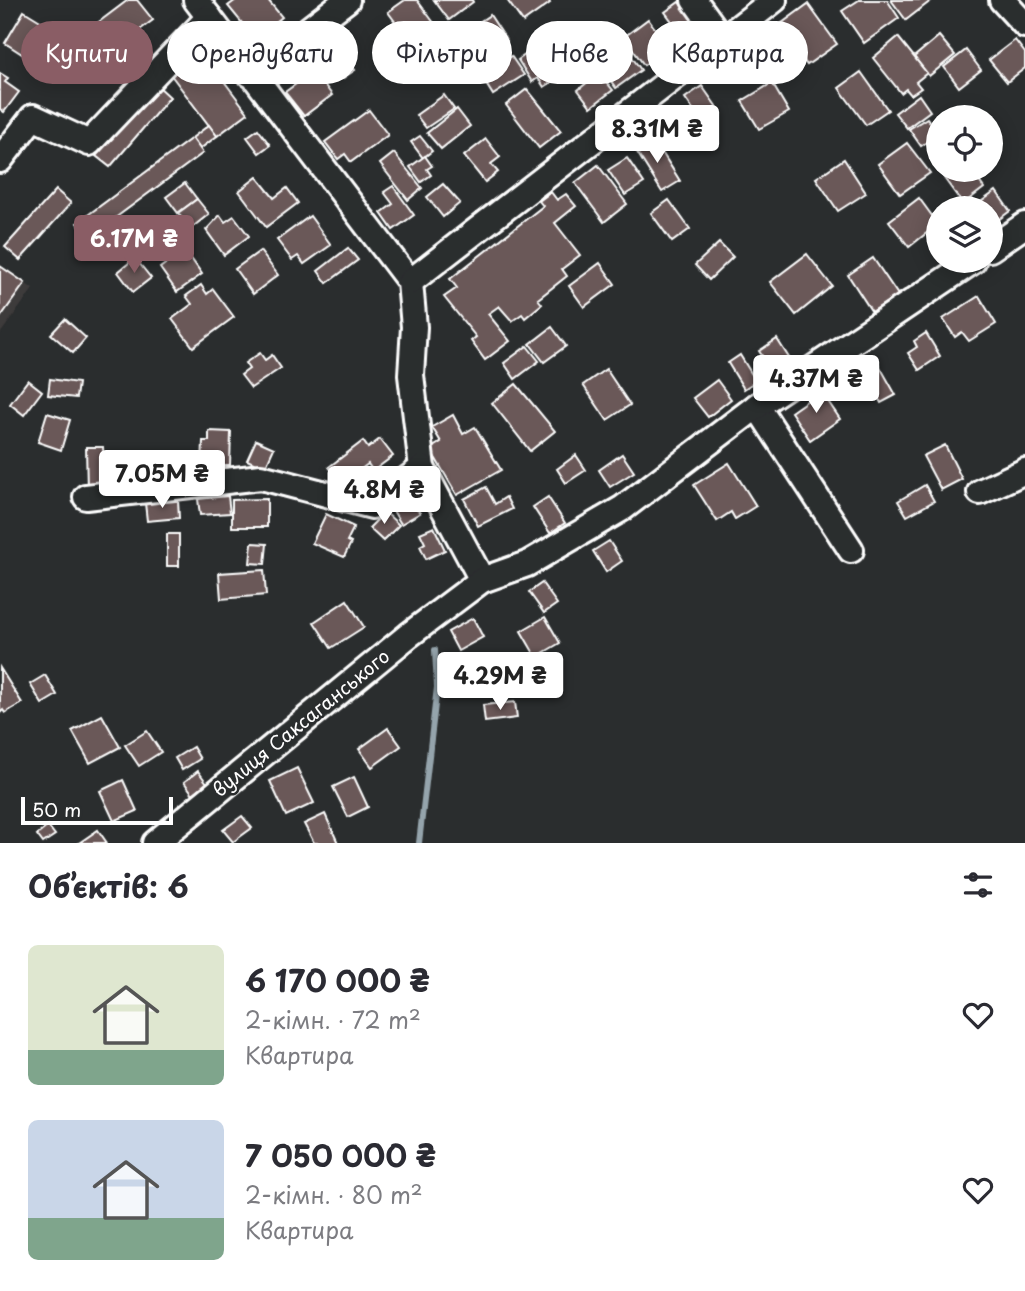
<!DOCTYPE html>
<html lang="uk">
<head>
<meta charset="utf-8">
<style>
	body { margin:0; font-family:"Playpen Sans",sans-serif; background:#f7f7f7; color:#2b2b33; height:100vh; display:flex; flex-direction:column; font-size:26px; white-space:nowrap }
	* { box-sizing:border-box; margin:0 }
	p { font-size:23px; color:#7c7c81 }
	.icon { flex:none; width:38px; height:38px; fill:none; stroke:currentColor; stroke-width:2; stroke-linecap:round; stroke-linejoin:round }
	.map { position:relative; height:843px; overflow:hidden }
	.sheet { display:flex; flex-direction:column; background:#fff; flex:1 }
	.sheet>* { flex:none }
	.top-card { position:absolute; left:21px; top:21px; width:984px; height:63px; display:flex; gap:14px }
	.fabs { position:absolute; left:926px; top:105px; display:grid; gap:14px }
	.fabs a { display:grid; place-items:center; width:77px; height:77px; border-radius:50%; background:#fff; box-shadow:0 4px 18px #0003; font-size:35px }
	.scale { position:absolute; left:21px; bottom:18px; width:152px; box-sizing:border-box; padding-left:7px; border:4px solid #fff; border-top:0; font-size:19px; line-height:24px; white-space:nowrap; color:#fff; -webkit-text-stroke:5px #2a2d2e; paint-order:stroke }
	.price { position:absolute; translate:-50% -60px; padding:0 16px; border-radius:7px; background:#fff; color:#222; font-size:23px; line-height:46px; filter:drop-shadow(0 2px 4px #0008) }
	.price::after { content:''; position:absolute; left:50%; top:42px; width:21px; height:16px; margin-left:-10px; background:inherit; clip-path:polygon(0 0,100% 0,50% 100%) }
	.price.active { background:#8a5d65; color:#fff }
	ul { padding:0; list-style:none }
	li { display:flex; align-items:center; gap:21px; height:175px; padding:0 28px }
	li span { display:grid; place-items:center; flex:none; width:196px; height:140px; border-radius:10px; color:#555 }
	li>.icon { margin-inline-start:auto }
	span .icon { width:84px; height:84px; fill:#fffc; stroke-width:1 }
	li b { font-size:30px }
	h2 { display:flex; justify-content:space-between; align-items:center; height:84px; padding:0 28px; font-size:30px }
	.tag { padding:0 24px; border-radius:32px; background:#fff; box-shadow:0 4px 18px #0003; font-size:24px; line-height:63px }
	.tag.active { background:#8a5d65; color:#fff }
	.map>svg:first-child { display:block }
</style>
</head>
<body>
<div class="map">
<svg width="1025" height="843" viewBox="0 0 1025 843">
	<rect width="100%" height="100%" fill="#2a2d2e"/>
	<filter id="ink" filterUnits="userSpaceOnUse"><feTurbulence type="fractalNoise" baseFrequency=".0143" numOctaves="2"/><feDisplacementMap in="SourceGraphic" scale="14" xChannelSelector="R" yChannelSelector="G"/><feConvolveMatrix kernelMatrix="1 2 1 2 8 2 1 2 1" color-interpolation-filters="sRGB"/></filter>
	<g filter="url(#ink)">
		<!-- built -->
		<polygon fill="#3e3a3b" points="0,265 33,289 0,334"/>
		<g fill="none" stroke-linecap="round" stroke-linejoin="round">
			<!-- stream -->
			<polyline stroke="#95a4ac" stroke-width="6" points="419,843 437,687 435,650"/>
		</g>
		<!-- building -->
		<g fill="#6b5858" stroke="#fff" stroke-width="2">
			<polygon points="128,0 137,0 153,20 94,64 75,40"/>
			<polygon points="236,0 268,0 282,17 255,39 228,6"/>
			<polygon points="405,0 417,0 443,35 419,54 388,12"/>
			<polygon points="434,0 472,0 473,2 449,20"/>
			<polygon points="507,0 548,0 550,3 523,22"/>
			<polygon points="859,0 887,0 899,18 864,43 842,11"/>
			<polygon points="891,0 932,0 906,20"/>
			<polygon points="679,2 697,26 683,36 665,12"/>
			<polygon points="808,4 837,44 807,65 778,26"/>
			<polygon points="24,11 42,22 22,54 5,43"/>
			<polygon points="490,15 507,41 490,52 473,26"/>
			<polygon points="648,19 669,47 644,65 624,37"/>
			<polygon points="939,36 955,55 929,76 914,57"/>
			<polygon points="898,37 927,73 916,82 921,88 911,95 906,89 901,93 873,58"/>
			<polygon points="1015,40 1025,53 1025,68 1007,82 989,60"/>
			<polygon points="627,50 641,70 616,88 602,69"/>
			<polygon points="966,50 981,70 959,87 944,67"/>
			<polygon points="342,51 355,70 343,78 330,59"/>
			<polygon points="202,52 248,113 217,136 171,75"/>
			<polygon points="529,52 534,61 546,53 561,76 544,87 538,78 532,82 518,60"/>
			<polygon points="511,56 524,75 493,95 481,76"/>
			<polygon points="314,71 332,95 304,116 285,92"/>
			<polygon points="861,72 888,110 866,125 839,88"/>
			<polygon points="0,73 8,78 5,82 19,92 4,112 0,109"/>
			<polygon points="599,73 613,90 591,107 578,90"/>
			<polygon points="772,83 789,112 759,129 742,101"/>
			<polygon points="157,85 170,97 110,167 96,156"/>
			<polygon points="702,86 721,113 704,125 685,98"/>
			<polygon points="527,89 561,131 539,148 506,105"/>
			<polygon points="444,95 454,109 426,128 416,115"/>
			<polygon points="919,95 930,111 907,128 895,113"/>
			<polygon points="457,109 470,126 441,149 427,133"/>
			<polygon points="369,110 388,135 351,162 345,154 338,159 325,142"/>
			<polygon points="927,118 938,134 921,146 909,129"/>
			<polygon points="209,125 217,136 200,149 192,138"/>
			<polygon points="258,129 270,145 259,153 247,137"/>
			<polygon points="420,136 432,151 423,158 411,142"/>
			<polygon points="192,138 203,153 88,238 77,223"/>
			<polygon points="653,138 680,181 662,192 635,149"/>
			<polygon points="486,139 500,157 491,164 498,172 485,182 464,156"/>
			<polygon points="907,143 930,173 900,194 878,164"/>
			<polygon points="394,153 422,188 408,200 380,164"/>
			<polygon points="425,156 432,166 427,169 431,175 421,182 410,167"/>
			<polygon points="627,158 644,183 625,195 608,170"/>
			<polygon points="844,159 866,193 838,211 816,178"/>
			<polygon points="598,165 627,204 604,222 575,183"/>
			<polygon points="955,170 971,170 984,188 963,204 944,178"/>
			<polygon points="257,177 274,198 287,188 298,203 266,227 239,191"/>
			<polygon points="185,183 197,199 178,213 166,197"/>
			<polygon points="443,184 460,203 443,217 427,197"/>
			<polygon points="393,186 414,215 393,230 381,213 393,204 384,192"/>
			<polygon points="56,190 71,203 20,260 5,247"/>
			<polygon points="996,191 1010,211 990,226 990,208 974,207"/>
			<polygon points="551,192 557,200 566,194 576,206 555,223 580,255 562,269 567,276 538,299 542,304 525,318 522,314 512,321 499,306 488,314 510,341 485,360 471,341 476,337 444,297 457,288 450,279 543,206 539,201"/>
			<polygon points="919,198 938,224 909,247 889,221"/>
			<polygon points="197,199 209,214 190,229 178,213"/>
			<polygon points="669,200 690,229 672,242 651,213"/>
			<polygon points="220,215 225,222 234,216 249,236 224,255 206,230"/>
			<polygon points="310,216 331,245 304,264 298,256 292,260 277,240"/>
			<polygon points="719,243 733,257 709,280 695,265"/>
			<polygon points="348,248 358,260 327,283 318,271"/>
			<polygon points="172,250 177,256 185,250 202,274 177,292 160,268 168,262 164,255"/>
			<polygon points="260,251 278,275 253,294 235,269"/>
			<polygon points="807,254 832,286 796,315 770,282"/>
			<polygon points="135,258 151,278 133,292 118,272"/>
			<polygon points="873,258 898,295 872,312 848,275"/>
			<polygon points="600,263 615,284 584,307 569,286"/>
			<polygon points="0,266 25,283 0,318"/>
			<polygon points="201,285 207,294 213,289 234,317 193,347 172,319 192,304 186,296"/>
			<polygon points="979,296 996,324 969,341 962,332 955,337 943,319"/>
			<polygon points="65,319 86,338 73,353 51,334"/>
			<polygon points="552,327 566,346 544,362 530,344"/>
			<polygon points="926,333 940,356 919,370 908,353 917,347 914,341"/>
			<polygon points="777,339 791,361 773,372 759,351"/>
			<polygon points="527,346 539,361 515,379 504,363"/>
			<polygon points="260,353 265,360 272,355 281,368 251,388 241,375 249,369 245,363"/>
			<polygon points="740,355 756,381 744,389 728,363"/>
			<polygon points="879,365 896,395 881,403 864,373"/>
			<polygon points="606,369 630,405 607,420 583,385"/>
			<polygon points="50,379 78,383 76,398 48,395"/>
			<polygon points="28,380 42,391 24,415 10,404"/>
			<polygon points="717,380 731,399 708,417 693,398"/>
			<polygon points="516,384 555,431 530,451 492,403"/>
			<polygon points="821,391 840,419 810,440 791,412"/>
			<polygon points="47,413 70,420 61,450 38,442"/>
			<polygon points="453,415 463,434 475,427 501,470 457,495 430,449 441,442 432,427"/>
			<polygon points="209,431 231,432 230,465 202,465 203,441 209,441"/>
			<polygon points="380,439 393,456 373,471 368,464 341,484 329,467 363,441 368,448"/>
			<polygon points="256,440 274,448 265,468 247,460"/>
			<polygon points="945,445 962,479 941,490 923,456"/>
			<polygon points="86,447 103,447 104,464 110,464 111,477 103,477 103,490 87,490"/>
			<polygon points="622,454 634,472 610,487 599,470"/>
			<polygon points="576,455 586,470 566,483 557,469"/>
			<polygon points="729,463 756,506 735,519 731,512 717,521 694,485"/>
			<polygon points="925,485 934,501 907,516 898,501"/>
			<polygon points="486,487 495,504 506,497 512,509 478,526 464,499"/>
			<polygon points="413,491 423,502 416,508 420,513 401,524 392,509"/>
			<polygon points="228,496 230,513 200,515 198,499"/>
			<polygon points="548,497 565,523 550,533 533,507"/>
			<polygon points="267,499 267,527 232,527 232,500"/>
			<polygon points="178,500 179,518 147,521 145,503"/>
			<polygon points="385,512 399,525 383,541 369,528"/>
			<polygon points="326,514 354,527 347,541 351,543 344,557 312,543"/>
			<polygon points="434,527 445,550 426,559 420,546 425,543 420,533"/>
			<rect x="167" y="534" width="12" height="32"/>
			<polygon points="609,541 622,561 606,572 593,551"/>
			<polygon points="252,543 267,544 265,564 250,563"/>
			<polygon points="264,570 266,595 221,599 219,573"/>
			<polygon points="542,583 557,604 544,613 529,592"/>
			<polygon points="347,600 364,627 331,648 314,622"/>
			<polygon points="545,617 560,643 536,657 521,631"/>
			<polygon points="473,618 483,637 458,651 448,632"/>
			<polygon points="0,668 22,703 5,713 3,710 0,713"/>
			<polygon points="45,675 57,695 42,704 30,684"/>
			<polygon points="515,702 517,718 485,722 483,705"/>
			<polygon points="102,715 120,747 90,763 72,731"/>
			<polygon points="388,728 401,746 372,767 359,749"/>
			<polygon points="147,731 161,752 139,766 125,745"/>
			<polygon points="193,747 200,759 182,770 175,758"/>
			<polygon points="297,768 314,803 286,816 270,781"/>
			<polygon points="198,771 207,783 193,794 184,782"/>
			<polygon points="354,777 368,807 348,817 333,787"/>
			<polygon points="123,780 137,811 114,821 100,791"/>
			<polygon points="325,814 338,843 314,843 304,824"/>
			<polygon points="242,816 252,828 233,842 223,830"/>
			<polygon points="48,826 55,835 43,843 37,835"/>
			<polygon points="98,830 107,843 79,843"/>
		</g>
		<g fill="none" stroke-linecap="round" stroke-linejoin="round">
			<!-- minor casing -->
			<g stroke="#fff" stroke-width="30">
				<g id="minor">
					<polyline points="196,0 410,282 414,327 411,375 422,468 482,580"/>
					<polyline points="694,0 723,40"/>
					<polyline points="1002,0 1025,25"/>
					<polyline points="250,74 347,0"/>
					<polyline points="0,160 33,117 89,143 209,17"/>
					<polyline points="990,249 1025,225"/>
					<polyline points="410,282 774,0"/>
					<polyline points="757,406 851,550"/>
					<polyline points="980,492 1025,471"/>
					<polyline points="86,497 261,477 372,506 422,468"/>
					<polyline points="155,843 409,635 482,580 527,564 623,508 757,406 973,261"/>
				</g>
			</g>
			<!-- minor -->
			<use href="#minor" stroke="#2a2d2e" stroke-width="24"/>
		</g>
	</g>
	<g text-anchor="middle" stroke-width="5" stroke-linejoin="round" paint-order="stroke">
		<!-- street labels -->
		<g font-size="19" fill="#fff" stroke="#2a2d2e">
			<text transform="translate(301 723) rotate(-39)" y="7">вулиця Саксаганського</text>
		</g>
	</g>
</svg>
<div class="fabs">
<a><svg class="icon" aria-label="locate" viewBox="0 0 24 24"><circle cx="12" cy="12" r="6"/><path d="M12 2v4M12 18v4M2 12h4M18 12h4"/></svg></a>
<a><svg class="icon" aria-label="layers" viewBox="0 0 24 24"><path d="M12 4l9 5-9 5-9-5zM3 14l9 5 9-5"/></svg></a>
</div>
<div class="scale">50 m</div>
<b class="price" style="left:657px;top:165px">8.31M ₴</b>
<b class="price active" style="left:134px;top:275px">6.17M ₴</b>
<b class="price" style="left:816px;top:415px">4.37M ₴</b>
<b class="price" style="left:162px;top:510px">7.05M ₴</b>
<b class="price" style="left:384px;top:526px">4.8M ₴</b>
<b class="price" style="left:500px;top:712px">4.29M ₴</b>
<div class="top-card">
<a class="tag active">Купити</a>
<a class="tag">Орендувати</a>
<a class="tag">Фільтри</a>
<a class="tag">Нове</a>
<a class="tag">Квартира</a>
</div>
</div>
<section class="sheet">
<h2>Об’єктів: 6<svg class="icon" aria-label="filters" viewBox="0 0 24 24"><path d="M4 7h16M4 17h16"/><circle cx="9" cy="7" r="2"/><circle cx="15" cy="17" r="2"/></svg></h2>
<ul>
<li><span style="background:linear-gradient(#dfe7d0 75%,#7fa58c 0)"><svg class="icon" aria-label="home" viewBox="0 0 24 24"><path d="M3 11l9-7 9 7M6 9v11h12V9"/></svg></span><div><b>6 170 000 ₴</b><p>2-кімн. · 72 m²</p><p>Квартира</p></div><svg class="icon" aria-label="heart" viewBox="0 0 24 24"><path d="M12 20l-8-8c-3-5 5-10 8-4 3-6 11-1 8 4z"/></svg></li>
<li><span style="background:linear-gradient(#c9d6e8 70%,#7fa58c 0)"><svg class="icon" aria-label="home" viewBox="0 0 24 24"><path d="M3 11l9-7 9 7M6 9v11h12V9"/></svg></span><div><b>7 050 000 ₴</b><p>2-кімн. · 80 m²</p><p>Квартира</p></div><svg class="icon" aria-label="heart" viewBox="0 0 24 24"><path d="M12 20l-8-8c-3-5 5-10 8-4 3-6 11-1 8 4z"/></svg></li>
</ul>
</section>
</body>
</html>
